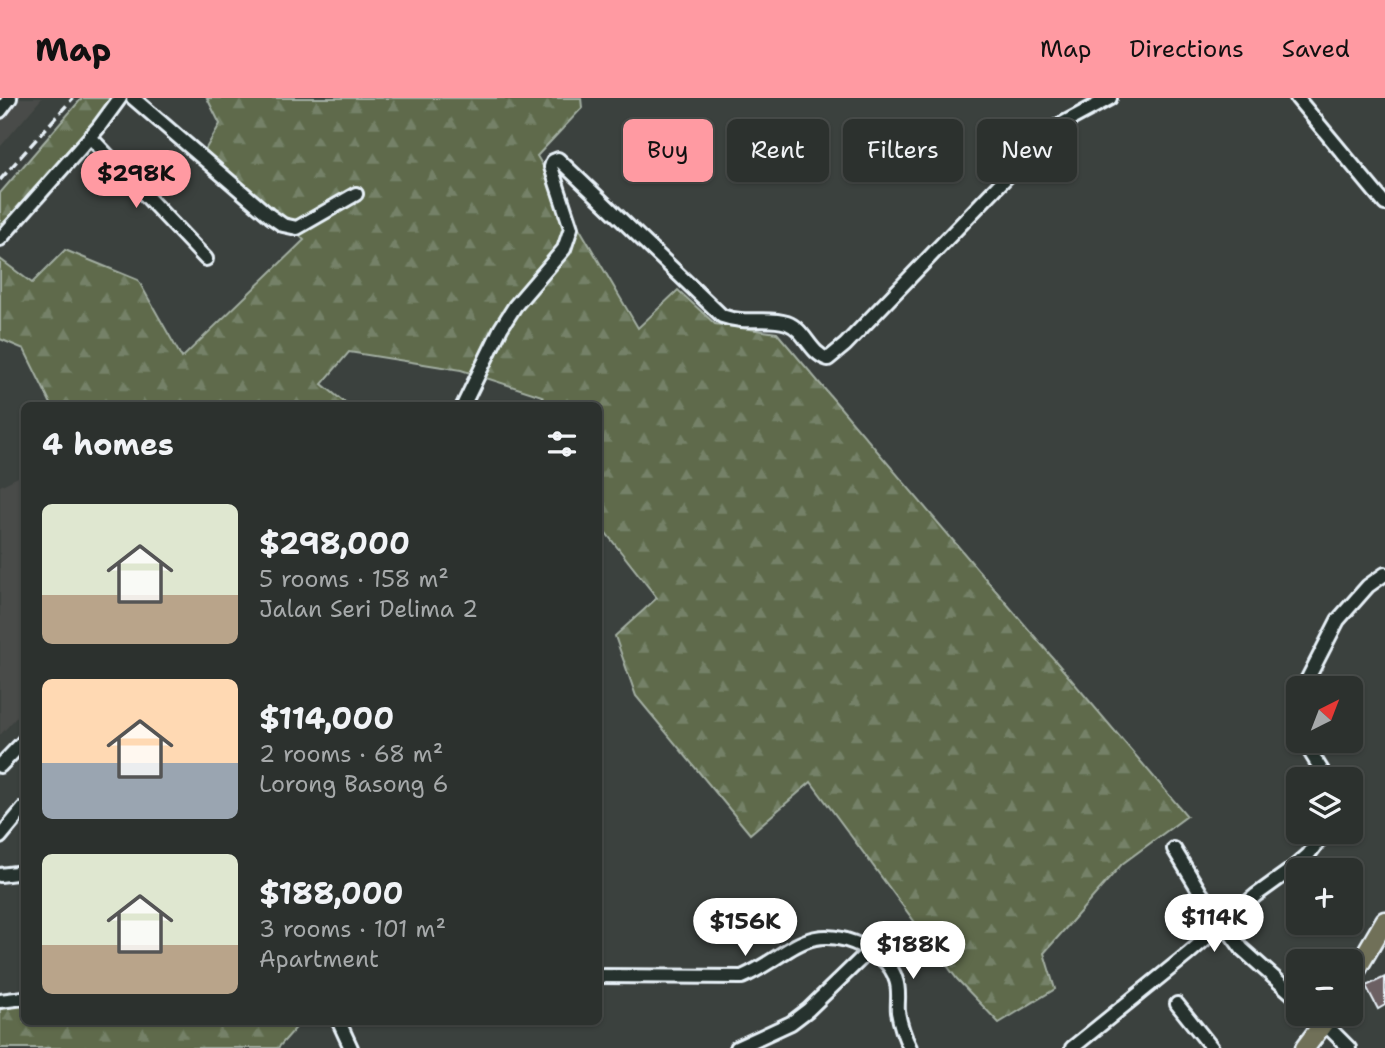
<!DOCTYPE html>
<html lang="en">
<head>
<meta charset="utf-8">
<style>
	body { margin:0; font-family:"Shantell Sans",sans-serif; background:#383d3a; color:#f1f3f6; height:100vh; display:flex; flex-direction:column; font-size:26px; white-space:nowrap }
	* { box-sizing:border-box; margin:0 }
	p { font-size:23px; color:#a6a9aa }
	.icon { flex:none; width:38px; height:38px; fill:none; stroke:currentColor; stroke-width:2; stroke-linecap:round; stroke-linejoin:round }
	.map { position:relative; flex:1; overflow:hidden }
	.drawer { position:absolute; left:21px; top:304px; width:581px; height:623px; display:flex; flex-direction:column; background:#2c312e; border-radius:10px; box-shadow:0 2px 5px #0004,0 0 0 2px #484c4a }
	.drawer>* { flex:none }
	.hud { position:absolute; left:623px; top:21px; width:656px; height:63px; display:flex; gap:14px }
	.needle { width:46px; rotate:42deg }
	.tools { position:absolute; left:1286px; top:578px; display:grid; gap:14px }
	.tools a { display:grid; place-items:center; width:77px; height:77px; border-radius:10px; background:#2c312e; box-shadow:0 2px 5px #0004,0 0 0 2px #484c4a; font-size:35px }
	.price { position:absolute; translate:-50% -60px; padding:0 16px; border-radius:24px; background:#fff; color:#222; font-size:23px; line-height:46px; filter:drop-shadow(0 2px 4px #0008) }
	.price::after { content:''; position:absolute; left:50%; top:42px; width:21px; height:16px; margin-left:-10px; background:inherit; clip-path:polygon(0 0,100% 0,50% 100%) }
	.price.current { background:#ff9aa2; color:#111 }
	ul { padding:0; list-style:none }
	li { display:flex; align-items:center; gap:21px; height:175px; padding:0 21px }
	li span { display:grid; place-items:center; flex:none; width:196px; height:140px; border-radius:10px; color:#555 }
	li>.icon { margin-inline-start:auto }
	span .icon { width:84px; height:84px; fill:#fffc; stroke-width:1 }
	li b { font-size:30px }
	h2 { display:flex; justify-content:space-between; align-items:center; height:84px; padding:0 21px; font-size:30px }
	.chip { padding:0 24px; border-radius:10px; background:#2c312e; box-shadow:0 2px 5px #0004,0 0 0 2px #484c4a; font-size:24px; line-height:63px }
	.chip.current { background:#ff9aa2; color:#111 }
	header { display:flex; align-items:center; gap:42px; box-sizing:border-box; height:98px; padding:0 35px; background:#ff9aa2; color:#111 }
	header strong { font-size:33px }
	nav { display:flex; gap:38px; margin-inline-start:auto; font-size:24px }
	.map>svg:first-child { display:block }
</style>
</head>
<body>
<header>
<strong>Map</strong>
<nav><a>Map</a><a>Directions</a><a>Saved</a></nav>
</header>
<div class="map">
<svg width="1385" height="950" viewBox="0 0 1385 950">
	<defs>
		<pattern id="forest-firs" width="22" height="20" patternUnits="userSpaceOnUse" patternTransform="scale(1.75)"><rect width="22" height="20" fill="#5e6b4c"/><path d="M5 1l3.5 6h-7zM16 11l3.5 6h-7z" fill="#758167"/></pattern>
	</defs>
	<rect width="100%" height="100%" fill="#3b413e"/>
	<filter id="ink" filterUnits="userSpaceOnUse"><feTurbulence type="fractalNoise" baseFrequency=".0143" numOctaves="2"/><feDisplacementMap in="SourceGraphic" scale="14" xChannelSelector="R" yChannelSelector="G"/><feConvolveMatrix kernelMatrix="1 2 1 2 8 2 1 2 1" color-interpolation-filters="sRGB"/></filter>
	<g filter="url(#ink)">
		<!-- built -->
		<g fill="#4a4b49">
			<polygon points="0,0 42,0 0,49"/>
			<polygon points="24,376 24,611 0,637 0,388"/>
		</g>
		<!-- forest -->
		<g fill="url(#forest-firs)" stroke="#a3aea2" stroke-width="2">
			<polygon points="82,0 113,0 0,134 0,95"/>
			<polygon points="207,0 581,0 582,10 537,58 638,230 678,192 715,226 777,235 1187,718 1122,766 1044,855 1055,891 999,925 957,881 811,684 750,736 636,598 615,538 657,500 599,426 598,308 546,308 542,298 461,272 349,254 322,286 349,308 52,308 24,251 0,241 0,161 32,185 65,152 138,182 182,260 304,142 205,52 220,26"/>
			<polygon points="24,907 24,924 301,924 278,950 0,950 0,910"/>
		</g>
		<!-- building -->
		<polygon fill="#6c6164" stroke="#e8f1f8" stroke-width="2" points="1385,879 1385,907 1378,911 1366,888"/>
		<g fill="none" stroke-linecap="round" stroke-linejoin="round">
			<!-- minor casing -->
			<g stroke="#e8f1f8" stroke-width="18">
				<g id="minor">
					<polyline points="133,0 270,118 283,127 297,130 356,96"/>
					<polyline points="1297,0 1385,106"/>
					<polyline points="0,13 10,0"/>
					<polyline points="90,39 206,161"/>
					<polyline points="0,141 98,30 120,0"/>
					<path d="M463,308L501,230L515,208L564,151L571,130L551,69L553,63L558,61L722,218C746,227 767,218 787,225C806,232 809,255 828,261L845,247L1044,40L1058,28L1110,0"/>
					<polyline points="1303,590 1338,522 1368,488 1385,476"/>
					<polyline points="1303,642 1327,681"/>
					<polyline points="0,668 24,643"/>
					<polyline points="0,739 24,710"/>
					<polyline points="1174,751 1200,794 1242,851 1298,901"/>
					<polyline points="0,777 24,774"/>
					<path d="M598,878L742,879C790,858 807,821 864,849C879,857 891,865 896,882C900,893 897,904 898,914C900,926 905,940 910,950"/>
					<polyline points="0,903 24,900"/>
					<polyline points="1177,906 1212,950"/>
					<polyline points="1314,915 1349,950"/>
					<polyline points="339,924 351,950"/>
					<polyline points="737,950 791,925 808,912 870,852"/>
					<polyline points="1072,950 1188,856 1256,797 1292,771 1308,757 1326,733"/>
				</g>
			</g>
			<!-- highway casing -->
			<g stroke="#e8f1f8" stroke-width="23">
				<g id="highway">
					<polyline points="1351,881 1385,823"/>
					<polyline points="1305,950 1331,915"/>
				</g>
			</g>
			<!-- minor -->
			<use href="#minor" stroke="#26332d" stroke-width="12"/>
			<!-- highway -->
			<use href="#highway" stroke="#706f59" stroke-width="18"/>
			<!-- rail -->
			<polyline stroke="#e8f1f8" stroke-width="3.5" stroke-dasharray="10 5" stroke-linecap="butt" points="0,82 73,0"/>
		</g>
	</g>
</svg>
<div class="tools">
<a><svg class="needle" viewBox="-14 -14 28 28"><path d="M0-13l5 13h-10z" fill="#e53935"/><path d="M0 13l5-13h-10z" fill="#a6a9aa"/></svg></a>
<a><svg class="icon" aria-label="layers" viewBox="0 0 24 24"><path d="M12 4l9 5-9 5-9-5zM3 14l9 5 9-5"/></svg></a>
<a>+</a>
<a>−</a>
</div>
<b class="price current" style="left:136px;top:112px">$298K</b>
<b class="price" style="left:1214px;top:856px">$114K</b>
<b class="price" style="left:745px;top:860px">$156K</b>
<b class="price" style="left:913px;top:883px">$188K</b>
<div class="hud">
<a class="chip current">Buy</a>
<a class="chip">Rent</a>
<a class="chip">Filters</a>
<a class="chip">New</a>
</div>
<section class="drawer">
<h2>4 homes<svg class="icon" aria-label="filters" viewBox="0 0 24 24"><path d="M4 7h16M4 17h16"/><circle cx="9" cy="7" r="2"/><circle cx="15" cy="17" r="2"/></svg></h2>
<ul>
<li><span style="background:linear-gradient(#dfe7d0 65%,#b9a48a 0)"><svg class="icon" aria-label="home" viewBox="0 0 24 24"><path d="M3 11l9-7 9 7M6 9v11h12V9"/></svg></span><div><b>$298,000</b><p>5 rooms · 158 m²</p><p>Jalan Seri Delima 2</p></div></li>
<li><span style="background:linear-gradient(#ffd9b3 60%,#9aa5b1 0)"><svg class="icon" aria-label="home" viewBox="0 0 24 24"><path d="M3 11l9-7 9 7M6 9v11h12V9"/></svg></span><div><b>$114,000</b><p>2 rooms · 68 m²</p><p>Lorong Basong 6</p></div></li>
<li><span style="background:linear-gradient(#dfe7d0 65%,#b9a48a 0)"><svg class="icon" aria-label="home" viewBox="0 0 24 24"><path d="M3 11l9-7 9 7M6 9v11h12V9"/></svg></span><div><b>$188,000</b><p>3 rooms · 101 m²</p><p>Apartment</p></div></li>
</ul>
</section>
</div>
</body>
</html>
